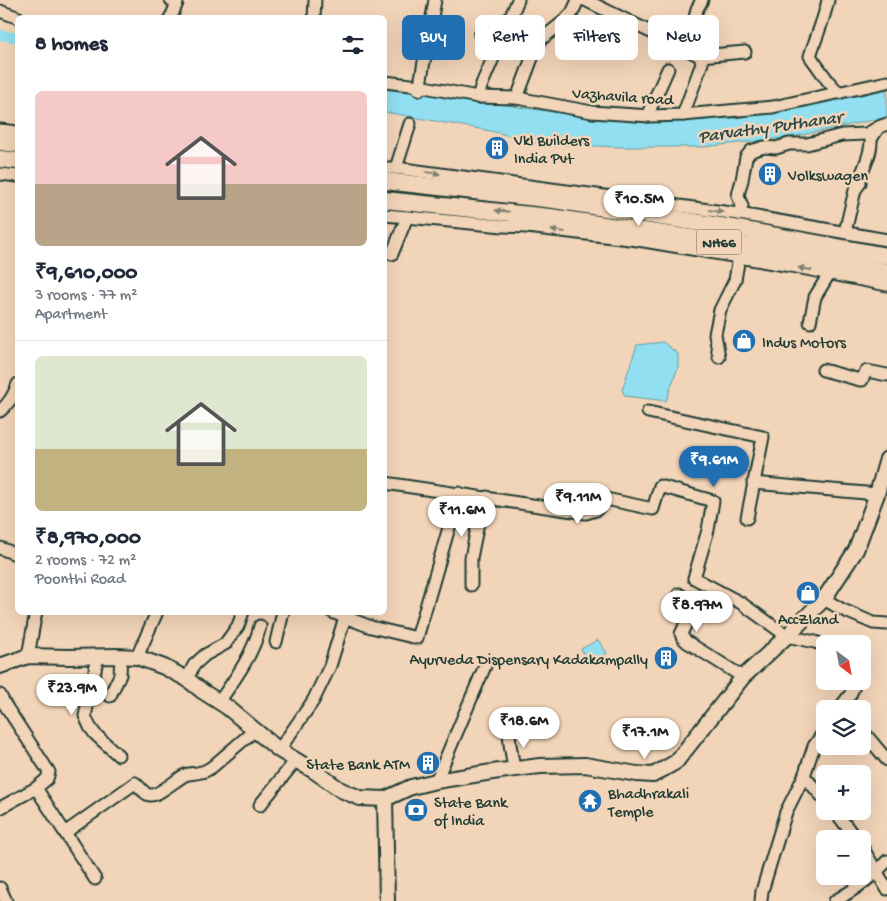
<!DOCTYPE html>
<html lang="en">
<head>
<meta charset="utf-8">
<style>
	body { margin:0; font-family:"Gochi Hand",sans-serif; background:#f6f6f7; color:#1f2937; height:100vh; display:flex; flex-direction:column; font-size:19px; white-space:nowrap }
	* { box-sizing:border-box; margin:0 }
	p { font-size:16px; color:#747a83 }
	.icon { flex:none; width:28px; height:28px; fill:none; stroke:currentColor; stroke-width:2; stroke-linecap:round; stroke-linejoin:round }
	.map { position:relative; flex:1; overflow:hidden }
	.sheet { position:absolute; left:15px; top:15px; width:372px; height:600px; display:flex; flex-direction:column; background:#fff; border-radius:8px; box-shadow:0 5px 20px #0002 }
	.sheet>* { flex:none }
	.guide { position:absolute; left:402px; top:15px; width:409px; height:45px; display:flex; gap:10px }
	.needle { width:32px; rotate:148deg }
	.controls { position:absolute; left:816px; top:635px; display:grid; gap:10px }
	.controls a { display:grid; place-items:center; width:55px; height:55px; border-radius:8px; background:#fff; box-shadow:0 5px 20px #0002; font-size:25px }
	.price { position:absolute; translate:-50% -42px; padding:0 11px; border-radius:18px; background:#fff; color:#222; font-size:16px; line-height:32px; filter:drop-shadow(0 1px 2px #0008) }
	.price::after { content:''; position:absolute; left:50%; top:30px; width:15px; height:11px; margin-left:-8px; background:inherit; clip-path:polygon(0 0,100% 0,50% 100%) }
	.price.on { background:#1f6fb2; color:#fff }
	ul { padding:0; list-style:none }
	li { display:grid; align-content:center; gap:10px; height:265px; padding:0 20px }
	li+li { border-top:1px solid #e0e1e3 }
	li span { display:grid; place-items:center; height:155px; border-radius:8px; color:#555 }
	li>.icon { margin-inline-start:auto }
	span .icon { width:90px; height:90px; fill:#fffc; stroke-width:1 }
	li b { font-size:21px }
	h2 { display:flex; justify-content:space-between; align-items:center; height:60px; padding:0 20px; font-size:21px }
	.chip { padding:0 18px; border-radius:8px; background:#fff; box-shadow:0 5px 20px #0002; font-size:18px; line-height:45px }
	.chip.on { background:#1f6fb2; color:#fff }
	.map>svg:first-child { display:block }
</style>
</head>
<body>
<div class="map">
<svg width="887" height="901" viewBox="0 0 887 901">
	<rect width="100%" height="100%" fill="#f2d4b8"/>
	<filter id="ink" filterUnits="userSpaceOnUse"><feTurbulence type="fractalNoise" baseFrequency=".02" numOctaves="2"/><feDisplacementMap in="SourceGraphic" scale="10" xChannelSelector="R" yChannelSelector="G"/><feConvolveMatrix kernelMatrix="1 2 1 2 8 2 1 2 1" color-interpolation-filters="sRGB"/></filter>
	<g filter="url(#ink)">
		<!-- water -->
		<g fill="#91dff0" stroke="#639ea5">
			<polygon points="385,87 593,118 672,121 736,118 887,88 887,117 792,137 703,147 622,147 541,144 491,131 385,112"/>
			<polygon points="663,342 678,354 678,367 666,401 625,396 622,390 637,345"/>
			<polygon points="598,640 607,653 590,664 581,649"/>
		</g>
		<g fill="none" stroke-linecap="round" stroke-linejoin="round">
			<!-- canal -->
			<polyline stroke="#91dff0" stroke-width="10" points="0,35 18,38"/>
			<!-- minor casing -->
			<g stroke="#1f3d34" stroke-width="15">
				<g id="minor">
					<polyline points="585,0 700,56 702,63 683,115"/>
					<path d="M828,0C824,20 816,37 810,56L828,81L839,93"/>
					<polyline points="0,11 19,18"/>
					<polyline points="170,18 172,15 177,3 171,0"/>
					<polyline points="314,18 315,0"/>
					<polyline points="480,35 497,48"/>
					<polyline points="687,49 697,9 702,0"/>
					<polyline points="700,56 745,52"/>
					<polyline points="385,82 419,86 478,97 517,98 592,112 650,116 683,115 773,107 887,82"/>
					<polyline points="419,90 435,0"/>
					<polyline points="478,97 482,84 518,0"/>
					<polyline points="517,98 538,42 563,22 572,13 578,0"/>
					<polyline points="647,116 668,69"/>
					<polyline points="0,130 18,132"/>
					<polyline points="385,168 396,168 739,214 887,240"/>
					<polyline points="396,168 410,124"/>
					<polyline points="0,174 18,176"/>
					<polyline points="739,214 742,206 738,196 739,191 742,180 746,157 751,151 764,147 776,148 789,144 807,144 842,135 866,134 879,127"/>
					<polyline points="385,215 503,226 527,227 638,240 791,266 887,285"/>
					<path d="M845,232L855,190L860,183V179C864,166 872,153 871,139L879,127L887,124"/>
					<polyline points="392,254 407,217"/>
					<polyline points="810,322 815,297 829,274"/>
					<polyline points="719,357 715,334 720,310 735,280 739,257"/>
					<polyline points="823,370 860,380 862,380 865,373 867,371 887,375"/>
					<path d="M0,411C9,404 14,395 18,384"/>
					<polyline points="648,412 763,437 747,518"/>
					<polyline points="385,483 586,513 596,510 606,499 653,509 660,486 713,501 708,530 694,578 741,603 787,636 815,642 825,646"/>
					<polyline points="753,483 877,494"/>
					<polyline points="0,548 18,555"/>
					<polyline points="471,585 471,558 478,523 487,497"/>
					<polyline points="679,594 693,604 694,606 681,634 683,638 687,642 743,677"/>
					<polyline points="824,599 841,609 873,623 887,624"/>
					<polyline points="332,612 345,617"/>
					<polyline points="276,642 283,612"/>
					<polyline points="28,656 36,612"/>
					<polyline points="98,656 85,716 90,727 95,734 118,755"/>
					<polyline points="137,657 157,612"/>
					<polyline points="187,679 194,665 205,655 225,644 238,626 243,612"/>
					<polyline points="0,695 5,705 49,772 47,779 36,788 0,808"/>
					<polyline points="110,696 120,675 121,656"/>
					<path d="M219,702C235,679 254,653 260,626"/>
					<polyline points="839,709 850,695 856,681"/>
					<polyline points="862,730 887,760"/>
					<polyline points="509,732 510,744 514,769"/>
					<polyline points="279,750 313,701 330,666 345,617 371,627 417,638 459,493"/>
					<polyline points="804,776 825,800"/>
					<polyline points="436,781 485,666"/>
					<polyline points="36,788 95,879"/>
					<polyline points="260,805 296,760"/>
					<polyline points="835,811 856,839"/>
					<path d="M66,832L135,783C139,786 145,795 150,795C158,796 177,779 185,775C190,773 195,774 201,772C205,772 208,769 212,767L255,730"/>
					<polyline points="862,847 887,889"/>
					<polyline points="0,888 6,901"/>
					<polyline points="761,901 762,891 786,812 804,776 814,746 825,730"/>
					<path d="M835,901C854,890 873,877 887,861"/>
				</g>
			</g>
			<!-- major casing -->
			<g stroke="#1f3d34" stroke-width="18">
				<g id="major">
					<polyline points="0,666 28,656 68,657 116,656 137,657 164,667 187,679 202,691 227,707 279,750 314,771 341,790 360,798 385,799"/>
					<polyline points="387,901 385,799 411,787 436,781 492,772 540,766 585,765 637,774 653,775 676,762 743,677 787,636 824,599 856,550 877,494 887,459"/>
				</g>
			</g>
			<!-- highway casing -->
			<g stroke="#1f3d34" stroke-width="20">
				<g id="highway">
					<polyline points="0,142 18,144"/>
					<polyline points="0,159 18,161"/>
					<polyline points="385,181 554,200 739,229 887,256"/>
					<polyline points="385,200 550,217 792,253 887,272"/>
				</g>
			</g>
			<!-- minor -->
			<use href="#minor" stroke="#f2d4b8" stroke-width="11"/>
			<!-- major -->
			<use href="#major" stroke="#f2d4b8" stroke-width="14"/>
			<!-- highway -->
			<use href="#highway" stroke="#f2d4b8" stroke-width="16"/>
		</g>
		<!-- one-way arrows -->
		<defs><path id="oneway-solid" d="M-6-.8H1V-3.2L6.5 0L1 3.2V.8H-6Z" transform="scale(1.25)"/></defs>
		<g fill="#7e816f">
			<use href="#oneway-solid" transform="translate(433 173) rotate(8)"/>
			<use href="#oneway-solid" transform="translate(502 211) rotate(-174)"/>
			<use href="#oneway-solid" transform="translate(716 211) rotate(8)"/>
			<use href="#oneway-solid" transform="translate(558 231) rotate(-173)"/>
			<use href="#oneway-solid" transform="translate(805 269) rotate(-169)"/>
		</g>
	</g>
	<!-- icons -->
	<defs>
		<g id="building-disc" transform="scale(1.25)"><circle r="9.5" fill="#1f6fb2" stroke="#f2d4b8"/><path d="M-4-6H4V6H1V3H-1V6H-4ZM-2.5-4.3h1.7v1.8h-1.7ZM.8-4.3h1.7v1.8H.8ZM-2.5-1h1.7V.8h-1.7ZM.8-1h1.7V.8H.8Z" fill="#fff"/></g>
		<g id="shop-disc" transform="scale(1.25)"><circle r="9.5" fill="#1f6fb2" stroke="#f2d4b8"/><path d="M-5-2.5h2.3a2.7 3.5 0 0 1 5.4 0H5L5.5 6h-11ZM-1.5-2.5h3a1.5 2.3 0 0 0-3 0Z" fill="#fff"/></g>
		<g id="temple-disc" transform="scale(1.25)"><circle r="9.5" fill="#1f6fb2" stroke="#f2d4b8"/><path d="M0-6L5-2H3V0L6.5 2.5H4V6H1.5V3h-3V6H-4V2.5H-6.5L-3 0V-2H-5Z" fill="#fff"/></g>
		<g id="bank-disc" transform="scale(1.25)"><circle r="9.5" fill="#1f6fb2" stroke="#f2d4b8"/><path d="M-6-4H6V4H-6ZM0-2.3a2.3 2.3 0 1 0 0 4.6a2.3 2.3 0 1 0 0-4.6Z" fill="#fff"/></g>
	</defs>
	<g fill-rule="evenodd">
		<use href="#building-disc" x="497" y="148"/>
		<use href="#building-disc" x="770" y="174"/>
		<use href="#shop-disc" x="744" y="341"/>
		<use href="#shop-disc" x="808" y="593"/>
		<use href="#building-disc" x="666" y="658"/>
		<use href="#building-disc" x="428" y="763"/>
		<use href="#temple-disc" x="590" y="801"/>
		<use href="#bank-disc" x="416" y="810"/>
	</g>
	<g text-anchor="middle" stroke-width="5" stroke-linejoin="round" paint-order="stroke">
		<!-- shield labels -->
		<rect fill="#f2d4b8" stroke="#5e6a5c" stroke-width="1" x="696.5" y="229.5" width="45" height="25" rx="4"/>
		<g font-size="15" font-weight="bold" fill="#1f3d34">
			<text x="719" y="247">NH66</text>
		</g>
		<!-- street labels -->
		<g font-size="16" fill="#1f3d34" stroke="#f2d4b8">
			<text transform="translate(623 95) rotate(4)" y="6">Vazhavila road</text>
		</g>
		<!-- poi labels -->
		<g font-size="16" fill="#1f3d34" stroke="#f2d4b8" text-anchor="start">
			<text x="514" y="145">Vkl Builders<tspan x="514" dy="18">India Pvt</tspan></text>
			<text x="788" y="180">Volkswagen</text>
			<text x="762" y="347">Indus Motors</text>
			<text x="808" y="624" text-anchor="middle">AccZland</text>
			<text x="648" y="664" text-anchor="end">Ayurveda Dispensary Kadakampally</text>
			<text x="410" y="769" text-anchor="end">State Bank ATM</text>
			<text x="608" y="798">Bhadhrakali<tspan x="608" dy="18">Temple</tspan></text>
			<text x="434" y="807">State Bank<tspan x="434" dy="18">of India</tspan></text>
		</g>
		<!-- water labels -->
		<g font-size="18" font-style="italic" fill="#2a4d47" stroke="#f2d4b8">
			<text transform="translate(770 126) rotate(-8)" y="6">Parvathy Puthanar</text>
		</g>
	</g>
</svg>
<div class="controls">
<a><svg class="needle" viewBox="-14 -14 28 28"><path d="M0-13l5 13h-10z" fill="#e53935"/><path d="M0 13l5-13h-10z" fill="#747a83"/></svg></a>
<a><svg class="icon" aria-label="layers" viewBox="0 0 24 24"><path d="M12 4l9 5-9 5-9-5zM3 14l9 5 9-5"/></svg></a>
<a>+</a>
<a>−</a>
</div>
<b class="price" style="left:639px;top:227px">₹10.5M</b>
<b class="price on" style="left:714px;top:488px">₹9.61M</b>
<b class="price" style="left:578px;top:525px">₹9.11M</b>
<b class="price" style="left:462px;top:538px">₹11.6M</b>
<b class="price" style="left:697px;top:633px">₹8.97M</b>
<b class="price" style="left:72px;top:716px">₹23.9M</b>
<b class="price" style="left:524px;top:749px">₹18.6M</b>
<b class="price" style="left:645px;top:760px">₹17.1M</b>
<div class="guide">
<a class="chip on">Buy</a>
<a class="chip">Rent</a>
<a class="chip">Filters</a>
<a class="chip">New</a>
</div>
<section class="sheet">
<h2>8 homes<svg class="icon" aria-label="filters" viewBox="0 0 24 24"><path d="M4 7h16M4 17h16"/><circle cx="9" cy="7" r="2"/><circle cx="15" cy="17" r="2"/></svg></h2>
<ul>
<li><span style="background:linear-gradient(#f6c9c9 60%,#b9a48a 0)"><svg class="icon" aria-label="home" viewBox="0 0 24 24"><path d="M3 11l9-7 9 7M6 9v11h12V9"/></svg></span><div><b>₹9,610,000</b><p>3 rooms · 77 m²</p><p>Apartment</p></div></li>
<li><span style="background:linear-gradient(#dfe7d0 60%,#c2b280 0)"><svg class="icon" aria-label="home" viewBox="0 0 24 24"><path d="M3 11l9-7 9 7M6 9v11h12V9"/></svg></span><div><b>₹8,970,000</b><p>2 rooms · 72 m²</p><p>Poonthi Road</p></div></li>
</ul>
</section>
</div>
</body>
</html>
